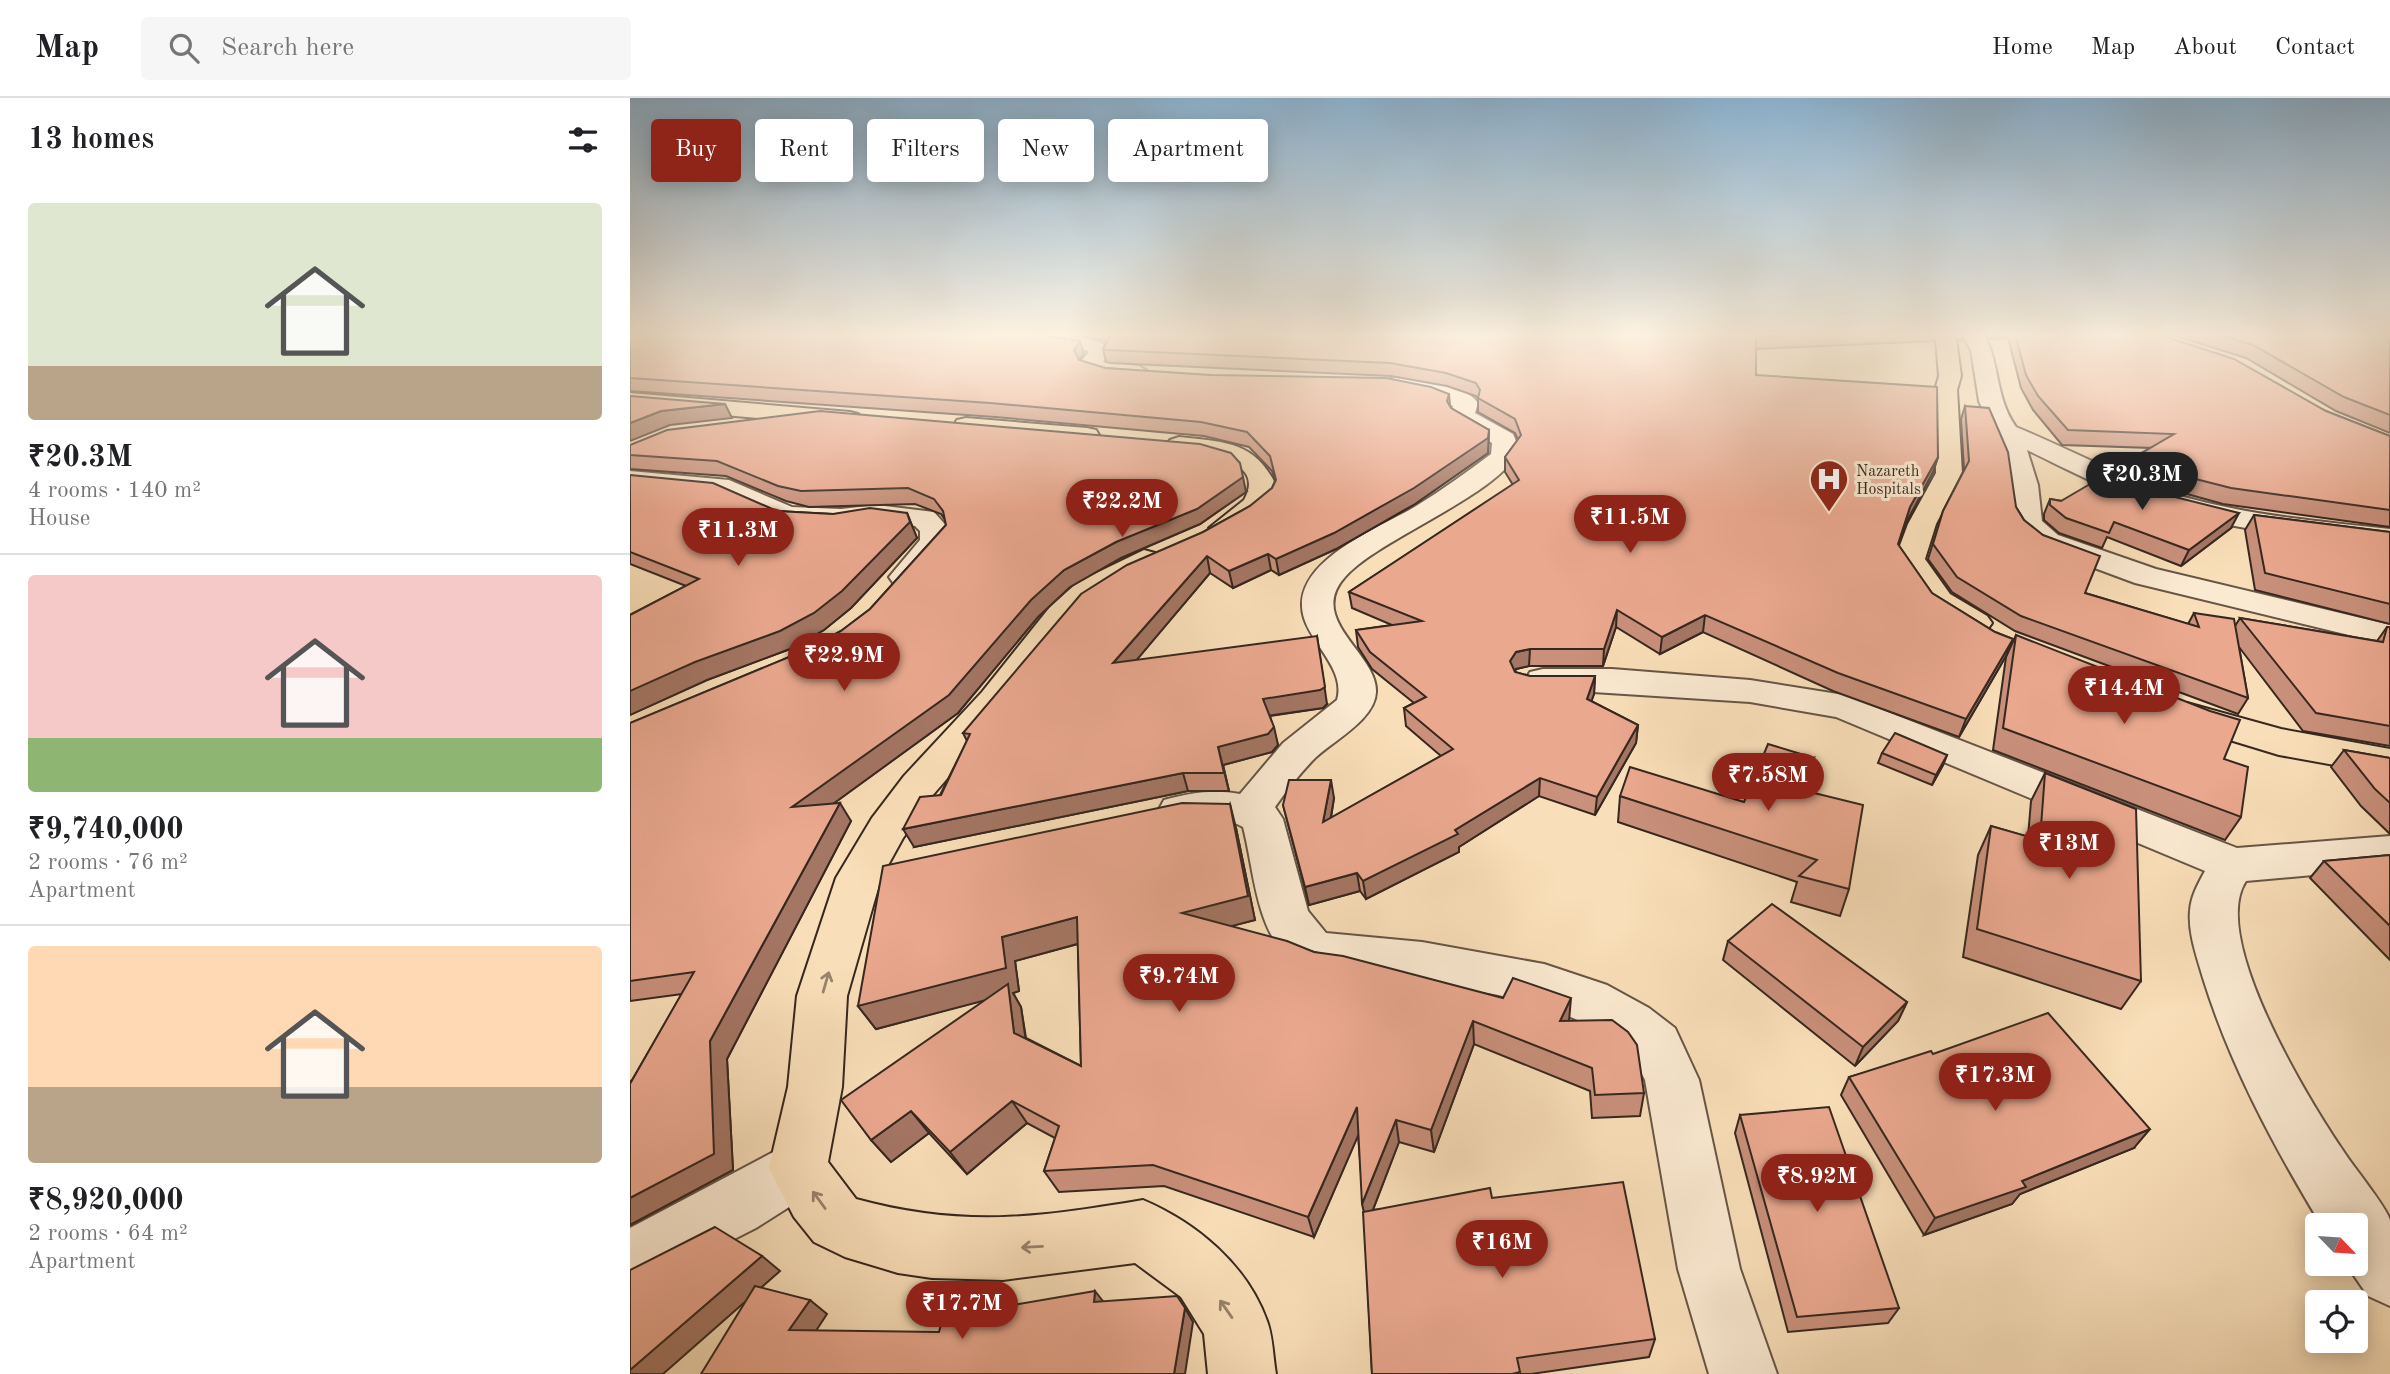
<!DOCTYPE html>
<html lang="en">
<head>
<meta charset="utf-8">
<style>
	body { margin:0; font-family:"Old Standard TT",serif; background:#f6f6f6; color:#202124; height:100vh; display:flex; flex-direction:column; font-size:26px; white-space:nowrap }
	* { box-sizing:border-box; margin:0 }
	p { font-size:23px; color:#757577 }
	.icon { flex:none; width:38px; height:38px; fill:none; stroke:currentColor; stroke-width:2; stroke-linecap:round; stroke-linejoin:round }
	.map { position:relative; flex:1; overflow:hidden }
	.panel { display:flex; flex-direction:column; background:#fff; width:630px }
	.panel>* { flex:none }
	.banner { position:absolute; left:21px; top:21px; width:665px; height:63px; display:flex; gap:14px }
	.needle { width:46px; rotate:115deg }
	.controls { position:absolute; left:1675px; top:1115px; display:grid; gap:14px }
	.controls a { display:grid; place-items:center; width:63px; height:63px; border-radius:7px; background:#fff; box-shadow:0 4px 18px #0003; font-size:35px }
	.price { position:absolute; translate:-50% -60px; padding:0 16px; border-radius:24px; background:#8f2418; color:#fff; font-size:23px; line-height:46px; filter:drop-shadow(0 2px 4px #0008) }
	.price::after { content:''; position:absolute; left:50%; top:42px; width:21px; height:16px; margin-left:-10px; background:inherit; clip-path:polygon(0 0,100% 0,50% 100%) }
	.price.selected { background:#222; color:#fff }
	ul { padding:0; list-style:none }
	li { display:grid; align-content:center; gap:14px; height:371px; padding:0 28px }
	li+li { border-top:2px solid #e0e0e0 }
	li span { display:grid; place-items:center; height:217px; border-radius:7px; color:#555 }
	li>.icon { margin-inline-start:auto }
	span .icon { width:126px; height:126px; fill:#fffc; stroke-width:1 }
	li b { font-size:30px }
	h2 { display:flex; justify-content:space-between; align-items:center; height:84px; padding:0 28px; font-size:30px }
	.pill { padding:0 24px; border-radius:7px; background:#fff; box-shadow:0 4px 18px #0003; font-size:24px; line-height:63px }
	.pill.selected { background:#8f2418; color:#fff }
	header { display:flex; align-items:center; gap:42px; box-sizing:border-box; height:98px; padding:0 35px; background:#fff; border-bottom:2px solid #e0e0e0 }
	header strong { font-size:33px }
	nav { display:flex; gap:38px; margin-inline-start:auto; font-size:24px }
	.search { width:490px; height:63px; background:#f6f6f6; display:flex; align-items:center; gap:18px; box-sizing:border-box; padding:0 24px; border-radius:7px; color:#757577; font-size:26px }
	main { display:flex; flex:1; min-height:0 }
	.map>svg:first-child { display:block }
</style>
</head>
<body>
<header>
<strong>Map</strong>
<div class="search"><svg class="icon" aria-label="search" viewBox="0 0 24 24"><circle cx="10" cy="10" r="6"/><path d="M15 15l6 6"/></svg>Search here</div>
<nav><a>Home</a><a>Map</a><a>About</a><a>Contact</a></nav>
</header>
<main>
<section class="panel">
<h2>13 homes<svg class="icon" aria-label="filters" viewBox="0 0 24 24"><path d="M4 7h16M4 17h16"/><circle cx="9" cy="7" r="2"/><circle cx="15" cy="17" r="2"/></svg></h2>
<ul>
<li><span style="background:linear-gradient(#dfe7d0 75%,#b9a48a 0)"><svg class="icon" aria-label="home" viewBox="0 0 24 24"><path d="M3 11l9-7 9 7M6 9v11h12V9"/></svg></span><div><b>₹20.3M</b><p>4 rooms · 140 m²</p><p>House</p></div></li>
<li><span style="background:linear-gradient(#f6c9c9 75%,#8fb573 0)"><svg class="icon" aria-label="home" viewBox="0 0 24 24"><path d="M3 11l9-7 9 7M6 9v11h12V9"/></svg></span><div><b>₹9,740,000</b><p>2 rooms · 76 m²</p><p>Apartment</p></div></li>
<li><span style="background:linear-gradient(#ffd9b3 65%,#b9a48a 0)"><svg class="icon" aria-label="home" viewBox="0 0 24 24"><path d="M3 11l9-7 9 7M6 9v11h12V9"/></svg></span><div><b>₹8,920,000</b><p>2 rooms · 64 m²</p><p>Apartment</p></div></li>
</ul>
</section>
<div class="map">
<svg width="1760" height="1276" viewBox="0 0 1760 1276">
	<rect width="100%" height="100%" fill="#f9dfb9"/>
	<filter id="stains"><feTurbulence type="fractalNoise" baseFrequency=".00286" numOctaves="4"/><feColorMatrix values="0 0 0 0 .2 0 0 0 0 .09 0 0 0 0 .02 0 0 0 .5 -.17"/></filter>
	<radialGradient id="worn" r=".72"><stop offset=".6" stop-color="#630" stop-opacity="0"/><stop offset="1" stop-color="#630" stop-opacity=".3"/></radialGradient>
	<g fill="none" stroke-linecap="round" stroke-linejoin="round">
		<!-- minor casing -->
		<g stroke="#675546" stroke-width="4">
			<g id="minor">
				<path d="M367,236C394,236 465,230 481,253L473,264L509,268L520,275L509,282L455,274L450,265L459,254L456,252L377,242Z"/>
				<path d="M1331,236H1353C1370,261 1364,298 1386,329C1437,350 1486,377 1538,394C1610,417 1686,423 1760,431V449C1679,440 1597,432 1519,406C1476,392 1437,371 1397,352L1408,387L1412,423L1428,437L1526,471L1760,527V547L1505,485L1408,449L1391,435L1383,423L1376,367L1349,303L1341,252Z"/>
				<path d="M768,279C790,284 834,285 848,305L845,315L883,336L889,350C876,394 749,440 715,479C676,522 748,556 746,594C745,623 700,644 682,663C668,678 656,693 645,709L653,721L678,813L696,835L792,844L914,866L977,887L1019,910L1045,930L1069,982L1110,1171L1147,1276H1079L1048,1171L1015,982C981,904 829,888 753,881C723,878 680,882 657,859C625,826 624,771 613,729C589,715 560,731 534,724L528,713L534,702C559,695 584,691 610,696L653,645L707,602C716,572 682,547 674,520C657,464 750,430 786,408C812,392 837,374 861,356L862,345L824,323L820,318L823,308L810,301L760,291L757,286L760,281Z"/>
				<polygon points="0,373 99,382 162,409 211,411 247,407 304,414 320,432 320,443 286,486 275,488 264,486 259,479 290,442 290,433 285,428 247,423 211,429 157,426 93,398 0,389"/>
				<path d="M913,571H982L1120,582L1214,597L1607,750L1760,738V770L1616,783C1579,839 1678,1001 1712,1051C1721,1066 1756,1108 1760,1122C1760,1137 1760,1188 1760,1208L1738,1198L1716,1166H1726V1127L1690,1125C1643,1047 1600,967 1573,880C1567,859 1558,835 1560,813C1561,798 1568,786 1575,773L1206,619L1120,604L900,590L895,582L900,574Z"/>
				<polygon points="168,1041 189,1050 197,1070 189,1090 126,1130 0,1194 0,1130"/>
			</g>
		</g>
		<!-- primary casing -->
		<g stroke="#36271f" stroke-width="4">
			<g id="primary">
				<path d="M1301,236H1323L1326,241L1331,278L1327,292L1332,375L1306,426L1295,461L1320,496L1357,518L1362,525L1357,532C1313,543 1285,491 1265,461L1278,426L1306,375L1305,292L1309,278L1306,242Z"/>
				<polygon points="0,295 220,314 228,316 232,321 228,326 220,328 0,309"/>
				<polygon points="336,320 457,330 466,332 469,337 466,342 457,344 327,332 324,327 327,322"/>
				<path d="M549,339C592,344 623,342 645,385C648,413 609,443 583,436L579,430L614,402C639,357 563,358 540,352L536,347L540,342Z"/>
				<path d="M514,452L525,455L529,461L525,467L470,498L444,523L378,610L302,698L273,740L251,780L217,898L212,989L198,1064L226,1101C332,1130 407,1120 513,1102C567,1125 617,1167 637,1223C643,1239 643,1259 646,1276H578L574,1236L551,1199L505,1165L373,1182L302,1180L268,1175L215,1159L184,1144L164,1119L139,1070L158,989L167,898L206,780L242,720L274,678L352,594L420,509L448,484Z"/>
				<polygon points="1557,605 1651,631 1760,651 1760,677 1649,657 1544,625 1538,617 1544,609"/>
			</g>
		</g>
		<!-- minor -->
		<use href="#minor" fill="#fbead2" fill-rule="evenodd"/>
		<!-- primary -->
		<use href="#primary" fill="#f9dfb9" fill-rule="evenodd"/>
	</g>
	<!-- wall -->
	<g fill="#c9907b" stroke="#36271f" stroke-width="2" fill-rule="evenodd">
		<polygon points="0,236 454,256 449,262 475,270 819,296 820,308 821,310 859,332 858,355 785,406 706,451 649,477 641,472 603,490 580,475 506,562 697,606 693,610 640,618 648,647 642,654 593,667 599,693 558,693 284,749 337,643 333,635 573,434 620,408 642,390 645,383 642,373 619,349 574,338 365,319 0,293"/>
		<polygon points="434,236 1306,236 1303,243 1126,251 1126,277 1308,359 1303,374 1276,425 1268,447 1302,495 1365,534 1383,541 1376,558 1329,639 1203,593 1073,534 1030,556 986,529 973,568 899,568 886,571 885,574 900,578 965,578 964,596 961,603 1008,627 1006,645 965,717 909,698 829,749 829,754 736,801 730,793 679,807 653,707 704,700 701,720 811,658 776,628 774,610 784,605 742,571 728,549 726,532 762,527 722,510 719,494 883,387 875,374 875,359 888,342 885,335 848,314 848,301 846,298 817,288 761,278 481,265 476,264 473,251 477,243"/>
		<polygon points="1324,236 1334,236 1332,242 1327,242"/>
		<polygon points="1355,236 1527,236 1696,313 1760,338 1760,429 1593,406 1539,391 1496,375 1503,360 1520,350 1432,347 1403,312 1391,290 1378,240 1359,241"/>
		<polygon points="1540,236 1760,236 1760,335 1706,313 1616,260"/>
		<polygon points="1335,308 1386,409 1394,422 1455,495 1558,526 1564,515 1605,528 1610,520 1747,543 1757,529 1760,529 1760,648 1673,633 1609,549 1618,600 1608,616 1385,533 1322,494 1298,461 1313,413 1334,372 1331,321"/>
		<polygon points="0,347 616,394 570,426 491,460 440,489 408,519 328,615 204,705 221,723 97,961 103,1072 0,1127 0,983 1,984 52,896 0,903 0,625 176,552 211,533 240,511 316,427 315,422 311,416 285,406 179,409 156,403 96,378 0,371"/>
		<polygon points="0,377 147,413 203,416 277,415 287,440 221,510 194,532 160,551 77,582 0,617 0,517 56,488 0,466"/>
		<polygon points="1420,401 1601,430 1551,468 1477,439 1472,450 1429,435 1414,422 1414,416"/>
		<polygon points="1624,417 1760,434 1760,526 1625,492 1615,432"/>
		<polygon points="1386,537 1594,661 1611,719 1595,742 1363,652 1376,559"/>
		<polygon points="1714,652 1760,660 1760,736 1731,708 1701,669"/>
		<polygon points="1252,655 1317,657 1313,667 1302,687 1248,665"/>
		<polygon points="1184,660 1174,693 1219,791 1210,818 1161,804 1167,784 988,724 990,698 1114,704"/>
		<polygon points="1415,675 1511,883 1491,911 1333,859 1348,757 1361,728 1398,739 1401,703"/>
		<path d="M606,730L625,822L600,828L684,854L939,923L1014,995L1010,1018L962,1020L960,993L844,946L804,1054L769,1044L743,1112L862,1100L1025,1241L1019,1259L901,1276H742L734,1114L728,1037L684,1139L534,1088L429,1094L414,1073L425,1040L397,1025L337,1076L299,1035L261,1064L241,1042L354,902L246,931L228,908ZM448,846L451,968L396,940L391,909L383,895L389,893L385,863Z"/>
		<polygon points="1760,757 1760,862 1680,780 1694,763"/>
		<polygon points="1098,843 1277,904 1268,923 1225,968 1093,862"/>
		<polygon points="1303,956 1504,1050 1390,1096 1382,1106 1294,1137 1211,997 1219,979"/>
		<polygon points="1110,1017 1269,1210 1258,1225 1158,1234 1105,1035"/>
	</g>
	<!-- shaded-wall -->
	<g fill="#a47664" stroke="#36271f" stroke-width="2">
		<polygon points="450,243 454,256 447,265 444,252"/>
		<polygon points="95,306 102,320 40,327 0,343 0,325 31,313"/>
		<polygon points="859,332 858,355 785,406 706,451 649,477 646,461"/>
		<polygon points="1308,359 1303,374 1276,425 1263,462 1280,409"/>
		<polygon points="613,379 616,394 570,426 491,460 440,489 408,519 328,615 174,727 162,709 434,472 486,444"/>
		<polygon points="277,415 287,440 221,510 194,532 160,551 77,582 0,617 0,593"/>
		<polygon points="1609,415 1601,430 1551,468 1559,452"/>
		<polygon points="638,456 641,472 603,490 599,473"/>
		<polygon points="577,458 580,475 489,583 483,565"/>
		<polygon points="987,512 986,529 973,568 974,551"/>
		<polygon points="1075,517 1073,534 1030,556 1032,539"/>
		<polygon points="687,538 697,606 693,610 637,618 633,601"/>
		<polygon points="1383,541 1376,558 1329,639 1336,621"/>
		<polygon points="900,551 899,568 886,571 880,581 880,563 886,554"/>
		<polygon points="965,578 964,596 956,619 957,601"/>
		<polygon points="1008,627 1006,645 965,717 967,699"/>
		<polygon points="644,629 648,647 642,654 593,667 599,693 588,649"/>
		<polygon points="1317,657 1313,667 1302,687 1306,677"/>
		<polygon points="1184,660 1177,686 1165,719 1172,692"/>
		<polygon points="553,675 558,693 284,749 273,731"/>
		<polygon points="910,680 909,698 829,749 829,754 736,801 733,783 825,732"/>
		<polygon points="701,682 704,700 697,742 693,724"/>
		<polygon points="210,705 221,723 97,961 103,1072 0,1127 0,1100 80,943"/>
		<polygon points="600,706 606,730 625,822 560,839 552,815"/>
		<polygon points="727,775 730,793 679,807 675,789"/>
		<polygon points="447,819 458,843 385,863 389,893 383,895 391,909 398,958 384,935 379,896 246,931 228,908 372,839"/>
		<polygon points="941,900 939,923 930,923"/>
		<polygon points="1277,904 1268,923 1225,968 1233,949"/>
		<polygon points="843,923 844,946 804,1054 801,1032"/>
		<polygon points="382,1003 397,1025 337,1076 320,1054"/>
		<polygon points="727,1009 731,1031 684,1139 678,1119"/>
		<polygon points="281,1013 299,1035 261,1064 241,1042"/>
		<polygon points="766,1022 769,1044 737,1127 732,1106"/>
		<polygon points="1520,1031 1504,1050 1390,1096 1382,1106 1294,1137 1305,1120 1392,1083"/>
		<polygon points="132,1158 150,1173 33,1276 0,1276 0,1272"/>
		<polygon points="465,1193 476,1207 464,1204"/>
		<polygon points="180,1202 197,1216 178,1245 159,1232"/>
		<polygon points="555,1210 563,1224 555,1276 544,1276"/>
	</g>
	<!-- building -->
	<g fill="#eaa88f" stroke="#36271f" stroke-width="2">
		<polygon points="0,236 402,236 450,243 444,252 449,262 475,270 581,277 756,280 801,289 819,296 817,303 821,310 859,332 858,340 784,390 704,435 646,461 638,456 599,473 577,458 483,565 687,538 695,589 690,592 633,601 644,629 638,636 588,649 594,675 553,675 273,731 290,699 311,697 340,636 333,635 451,496 497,467 573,434 620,408 642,390 646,382 640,358 617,334 571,324 360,305 0,280"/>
		<polygon points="478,236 1180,236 1126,238 1126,277 1307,289 1308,359 1280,409 1268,446 1302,495 1365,534 1383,541 1336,621 1208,575 1075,517 1032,539 987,512 974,551 900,551 886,554 880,563 885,574 900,578 965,578 957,601 1008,627 967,699 910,680 825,732 828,736 733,783 727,775 675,789 653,707 659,682 701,682 693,724 823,651 774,610 796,599 740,554 726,532 792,523 719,494 889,382 875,359 891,337 885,321 848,300 850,292 846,285 816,275 760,265 478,252 473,251 480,239"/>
		<polygon points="1385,236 1527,236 1604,261 1696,313 1760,338 1760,412 1601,390 1546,376 1503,360 1544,336 1438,332 1408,298 1396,277"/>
		<polygon points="1587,236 1760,236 1760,317 1714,299 1623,247"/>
		<polygon points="0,298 95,306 31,313 0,325"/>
		<polygon points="1335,308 1359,310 1378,354 1386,409 1394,422 1413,437 1470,458 1455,495 1569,529 1564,515 1604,521 1618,600 1391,518 1327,479 1303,446 1313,413 1339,363"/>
		<polygon points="190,313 570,346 601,355 610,365 613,379 567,411 486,444 434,472 401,502 319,597 162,709 210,705 80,943 84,1056 0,1100 0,983 1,984 64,874 0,883 0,625 176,552 211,533 240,511 316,427 313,413 304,401 278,390 171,393 148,388 87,363 0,357 0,347 37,332"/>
		<polygon points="1477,376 1525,394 1609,415 1559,452 1484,424 1479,435 1436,420 1420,407 1420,401 1431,403"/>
		<polygon points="0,377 83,385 147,413 203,416 240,410 277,415 280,424 212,493 184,515 150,533 65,564 0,593 0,517 69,481 0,454"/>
		<polygon points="1624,417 1760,434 1760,506 1635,475"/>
		<polygon points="1610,520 1753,544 1757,529 1760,529 1760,628 1686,615"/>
		<polygon points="1386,537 1580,613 1610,622 1594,661 1618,669 1611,719 1373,630"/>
		<polygon points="1265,635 1317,657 1306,677 1252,655"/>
		<polygon points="1138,646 1184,660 1172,692 1233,707 1219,791 1169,778 1187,762 990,698 1000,669 1114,704"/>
		<polygon points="1714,652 1760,660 1760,705 1745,691"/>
		<polygon points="1415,675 1506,711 1511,883 1347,831 1361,728 1410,742"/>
		<polygon points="552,705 600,706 618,798 552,815 657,843 684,854 713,858 873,900 883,880 941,900 930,923 982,922 998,934 1007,947 1014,995 965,997 962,970 843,923 801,1032 766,1022 732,1106 727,1009 678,1119 523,1067 414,1073 429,1028 382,1003 320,1054 281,1013 241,1042 211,1002 378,886 384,935 451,968 447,819 372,839 376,870 228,908 253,768"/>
		<polygon points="1760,757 1760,828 1694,763"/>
		<polygon points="1142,806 1277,904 1233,949 1098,843"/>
		<polygon points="1418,915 1520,1031 1392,1083 1396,1089 1305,1120 1219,979 1301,953 1303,956"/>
		<polygon points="1199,1009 1269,1210 1167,1219 1110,1017"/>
		<polygon points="993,1084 1025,1241 887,1260 890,1274 882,1276 742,1276 733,1114 860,1090 862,1100"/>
		<polygon points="85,1129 132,1158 0,1272 0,1172"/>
		<polygon points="125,1188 180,1202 159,1232 309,1234 313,1219 465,1193 464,1204 547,1198 555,1210 544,1276 71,1276"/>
	</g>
	<!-- one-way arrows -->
	<defs><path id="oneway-shaft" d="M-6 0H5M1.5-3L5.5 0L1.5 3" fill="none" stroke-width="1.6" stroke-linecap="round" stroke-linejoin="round" transform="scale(1.75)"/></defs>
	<g stroke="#98836c">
		<use href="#oneway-shaft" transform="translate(196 884) rotate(-74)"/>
		<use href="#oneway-shaft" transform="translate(189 1102) rotate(-126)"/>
		<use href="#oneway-shaft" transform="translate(402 1149) rotate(177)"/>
		<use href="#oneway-shaft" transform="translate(596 1211) rotate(-125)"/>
	</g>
	<!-- sky -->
	<linearGradient id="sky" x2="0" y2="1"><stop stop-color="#8cb6d6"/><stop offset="0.57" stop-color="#fcf1e0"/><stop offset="1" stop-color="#fcf1e0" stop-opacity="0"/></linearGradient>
	<rect width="1760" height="415" fill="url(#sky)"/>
	<!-- icons -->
	<defs>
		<g id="hospital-pin" transform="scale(2.0125)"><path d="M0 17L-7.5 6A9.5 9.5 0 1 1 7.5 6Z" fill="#8f2418" stroke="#fbead2"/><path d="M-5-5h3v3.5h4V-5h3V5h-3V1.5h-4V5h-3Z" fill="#fff"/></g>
	</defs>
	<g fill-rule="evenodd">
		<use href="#hospital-pin" x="1199" y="381"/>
	</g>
	<g text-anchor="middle" stroke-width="6" stroke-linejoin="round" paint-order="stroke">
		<!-- far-poi labels -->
		<g font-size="16" fill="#36271f" stroke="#fbead2" text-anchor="start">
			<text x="1226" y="378">Nazareth<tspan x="1226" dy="18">Hospitals</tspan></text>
		</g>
	</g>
	<rect width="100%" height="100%" filter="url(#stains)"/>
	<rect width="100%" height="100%" fill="url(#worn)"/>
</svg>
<div class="controls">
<a><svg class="needle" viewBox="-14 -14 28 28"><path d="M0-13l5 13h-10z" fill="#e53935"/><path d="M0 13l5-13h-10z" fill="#757577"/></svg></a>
<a><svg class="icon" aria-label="locate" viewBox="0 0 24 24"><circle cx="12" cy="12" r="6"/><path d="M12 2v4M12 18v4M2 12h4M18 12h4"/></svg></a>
</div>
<b class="price selected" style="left:1512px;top:414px">₹20.3M</b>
<b class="price" style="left:492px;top:441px">₹22.2M</b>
<b class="price" style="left:1000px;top:457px">₹11.5M</b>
<b class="price" style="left:108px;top:470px">₹11.3M</b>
<b class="price" style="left:214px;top:595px">₹22.9M</b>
<b class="price" style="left:1494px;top:628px">₹14.4M</b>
<b class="price" style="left:1138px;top:715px">₹7.58M</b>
<b class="price" style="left:1439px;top:783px">₹13M</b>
<b class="price" style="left:549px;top:916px">₹9.74M</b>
<b class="price" style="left:1365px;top:1015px">₹17.3M</b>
<b class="price" style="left:1187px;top:1116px">₹8.92M</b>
<b class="price" style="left:872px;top:1182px">₹16M</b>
<b class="price" style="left:332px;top:1243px">₹17.7M</b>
<div class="banner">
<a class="pill selected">Buy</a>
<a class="pill">Rent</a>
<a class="pill">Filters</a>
<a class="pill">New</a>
<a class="pill">Apartment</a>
</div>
</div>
</main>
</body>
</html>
